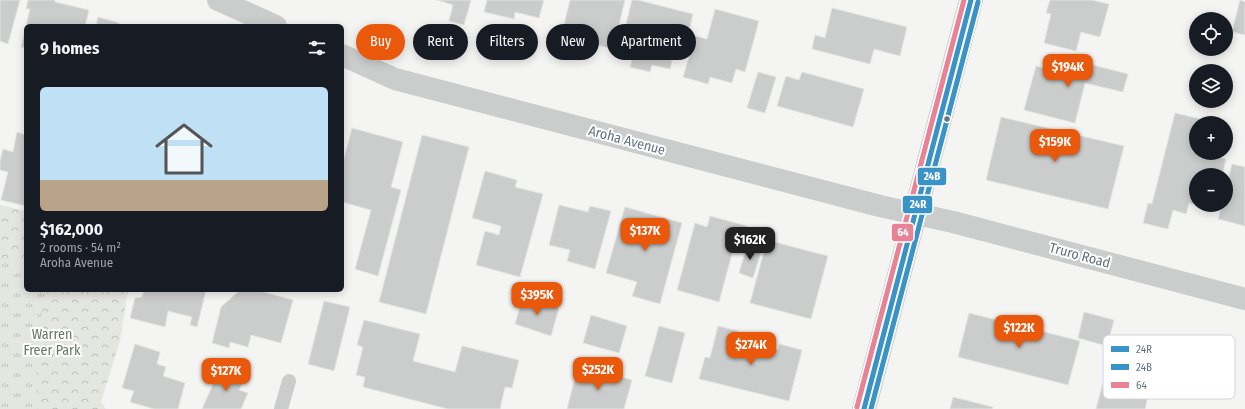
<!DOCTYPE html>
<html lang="en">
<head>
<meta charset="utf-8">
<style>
	body { margin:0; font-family:"Fira Sans Condensed",sans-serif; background:#20242c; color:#f1f3f6; height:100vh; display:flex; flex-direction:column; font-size:15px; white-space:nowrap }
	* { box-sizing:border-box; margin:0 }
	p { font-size:13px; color:#9ea1a6 }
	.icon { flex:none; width:22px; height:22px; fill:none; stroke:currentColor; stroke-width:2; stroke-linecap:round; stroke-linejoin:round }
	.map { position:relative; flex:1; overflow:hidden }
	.details { position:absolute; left:24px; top:24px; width:320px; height:268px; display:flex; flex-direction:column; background:#171b24; border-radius:6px; box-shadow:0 2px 10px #0003 }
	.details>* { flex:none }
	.top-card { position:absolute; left:356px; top:24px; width:380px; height:36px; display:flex; gap:8px }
	.controls { position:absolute; left:1189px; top:12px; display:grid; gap:8px }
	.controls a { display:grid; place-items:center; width:44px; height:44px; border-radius:50%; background:#171b24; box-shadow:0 2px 10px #0003; font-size:20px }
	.price { position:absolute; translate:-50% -34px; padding:0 9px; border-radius:8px; background:#ea580c; color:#fff; font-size:13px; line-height:26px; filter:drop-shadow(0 1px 2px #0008) }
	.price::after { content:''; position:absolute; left:50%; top:24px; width:12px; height:9px; margin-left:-6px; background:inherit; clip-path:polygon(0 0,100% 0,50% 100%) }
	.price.on { background:#222; color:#fff }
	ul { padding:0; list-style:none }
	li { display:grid; align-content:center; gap:8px; height:212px; padding:0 16px }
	li span { display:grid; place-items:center; height:124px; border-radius:6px; color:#555 }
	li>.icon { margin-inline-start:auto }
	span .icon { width:72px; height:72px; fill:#fffc; stroke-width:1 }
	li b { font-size:17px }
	h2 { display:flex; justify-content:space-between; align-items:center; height:48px; padding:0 16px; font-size:17px }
	.pill { padding:0 14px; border-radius:18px; background:#171b24; box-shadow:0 2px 10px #0003; font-size:14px; line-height:36px }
	.pill.on { background:#ea580c; color:#fff }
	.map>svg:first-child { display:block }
</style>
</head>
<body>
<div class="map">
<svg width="1245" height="409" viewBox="0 0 1245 409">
	<defs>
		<pattern id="grass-tufts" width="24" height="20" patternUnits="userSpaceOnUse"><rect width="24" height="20" fill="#e4e7e0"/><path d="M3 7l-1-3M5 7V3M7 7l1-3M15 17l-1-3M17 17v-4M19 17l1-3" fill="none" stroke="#bcc0bb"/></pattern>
		<pattern id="forest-crowns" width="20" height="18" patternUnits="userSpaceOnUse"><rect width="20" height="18" fill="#e4e7e0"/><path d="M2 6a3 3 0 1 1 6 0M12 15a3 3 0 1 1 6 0" fill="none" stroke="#bcc0bb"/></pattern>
	</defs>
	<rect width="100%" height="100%" fill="#f4f4f2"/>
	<!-- grass -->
	<polygon fill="url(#grass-tufts)" points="0,215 26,222 26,290 122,290 93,389 105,409 0,409"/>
	<!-- forest -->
	<g fill="url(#forest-crowns)">
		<polygon points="0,205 26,211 26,258 0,260"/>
		<polygon points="48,290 128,290 120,341 101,402 106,409 37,409 36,333"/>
	</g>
	<!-- building -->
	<g fill="#cbcdcd" stroke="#e3e3e2">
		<polygon points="0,0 20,0 8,44 0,41"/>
		<polygon points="28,0 55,0 55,2 89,10 85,26 26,26 26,48 21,47 30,9 26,9"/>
		<polygon points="437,0 471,0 464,25 449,21 453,5"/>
		<polygon points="487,0 544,0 539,18 515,12 514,19 484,12"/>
		<polygon points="570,0 625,0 613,49 594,44 592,51 570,46 571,40 561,37"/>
		<polygon points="632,0 638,0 693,14 688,34 679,32 670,69 652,65 650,72 630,67 632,60 618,56"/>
		<polygon points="1050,0 1091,0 1109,4 1100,37 1081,32 1076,51 1044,43 1051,14 1046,13"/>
		<polygon points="1240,0 1245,2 1245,35 1232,32"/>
		<polygon points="832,8 907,27 900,56 874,49 870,64 812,49 815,35 825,38"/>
		<polygon points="715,9 759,21 745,72 736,69 732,83 710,77 708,84 683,77 695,36 707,39"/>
		<polygon points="98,17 119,23 118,26 96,26"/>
		<polygon points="1058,55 1085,62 1081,78 1086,79 1089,64 1128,74 1123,92 1085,83 1075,123 1024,110 1036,66 1054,71"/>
		<polygon points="758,72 776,77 765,113 747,108"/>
		<polygon points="802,72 864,89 853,127 777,106 786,76 799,80"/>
		<polygon points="1175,113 1204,120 1203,123 1196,123 1196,153 1204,153 1226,159 1222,175 1196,175 1196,205 1189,203 1186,214 1173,210 1168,229 1143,223 1148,203 1152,204"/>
		<polygon points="1001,117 1124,146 1108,209 986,180"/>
		<polygon points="352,128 403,142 391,187 401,190 378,276 355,269 371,210 342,202 342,166"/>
		<polygon points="17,132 26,135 26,206 1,200 8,172 0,170 0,161 3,149 13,152"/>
		<polygon points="422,135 469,147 426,314 379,302"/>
		<polygon points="1232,164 1245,167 1245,226 1218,219 1222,205 1226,205 1226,189"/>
		<polygon points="485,171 517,180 515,187 543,194 520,277 476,265 485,231 499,235 501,226 472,218"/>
		<polygon points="559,205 588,212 590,206 611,211 595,269 567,261 570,250 549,245"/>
		<polygon points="625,207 682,223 660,304 632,296 637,282 606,273"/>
		<polygon points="710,216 747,226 741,252 733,250 719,302 677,290 695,223 707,227"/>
		<polygon points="767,240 828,256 811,319 750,303"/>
		<polygon points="747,245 762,249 753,278 739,273"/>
		<polygon points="144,290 206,290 197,327 190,325 192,317 168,311 165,327 130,318 135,298 142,297"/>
		<polygon points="240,290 256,290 293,300 281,343 251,335 248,347 230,342 229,348 212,343 221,307"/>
		<polygon points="523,297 559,308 551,336 515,324"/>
		<polygon points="324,301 350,307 334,371 308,364"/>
		<polygon points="1084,312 1114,320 1107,346 1078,338"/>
		<polygon points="969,313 1080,341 1068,385 958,357"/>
		<polygon points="591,315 627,326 619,353 583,343"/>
		<polygon points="364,320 420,334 413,361 455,372 462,346 519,360 512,388 505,387 500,409 448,409 363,387 365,377 356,375 363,347 357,345"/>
		<polygon points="659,326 685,333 672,383 645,376"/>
		<polygon points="718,326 738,331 736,339 778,350 779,344 802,350 789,401 699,379 705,357 710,358"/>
		<polygon points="135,344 160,352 157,364 166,367 163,376 185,383 178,409 154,409 130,402 134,391 122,388"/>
		<polygon points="1110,356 1155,367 1145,409 1096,409"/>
		<polygon points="221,366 245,377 239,390 248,393 241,409 202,409"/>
		<polygon points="578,366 632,380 624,409 567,409"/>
		<polygon points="953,397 993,407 992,409 950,409"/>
	</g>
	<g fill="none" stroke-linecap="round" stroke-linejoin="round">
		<!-- primary casing -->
		<g stroke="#d0d0d0" stroke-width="24">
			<polyline id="primary" points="864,409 971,0"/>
		</g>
		<!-- service -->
		<polyline stroke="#cbcdcd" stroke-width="14" points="281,409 289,381"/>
		<!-- minor -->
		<g stroke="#cbcdcd" stroke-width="22">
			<polyline points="218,0 276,26"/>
			<polyline points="342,55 395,79 880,206 953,222 1245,299"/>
		</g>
		<!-- primary -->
		<use href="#primary" stroke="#e0e0e0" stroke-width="22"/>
		<!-- bus-1 casing -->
		<g stroke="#fff" stroke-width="8">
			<polyline id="bus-1" points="864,409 971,0"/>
		</g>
		<!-- bus-2 casing -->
		<g stroke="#fff" stroke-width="8">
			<polyline id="bus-2" points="871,409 978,2"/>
		</g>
		<!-- bus-3 casing -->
		<g stroke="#fff" stroke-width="8">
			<polyline id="bus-3" points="857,407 964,0"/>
		</g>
		<!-- bus-1 -->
		<use href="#bus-1" stroke="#3a93c7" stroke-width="5"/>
		<!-- bus-2 -->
		<use href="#bus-2" stroke="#3a93c7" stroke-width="5"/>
		<!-- bus-3 -->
		<use href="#bus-3" stroke="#e88295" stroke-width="5"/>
	</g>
	<!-- markers -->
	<circle fill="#647581" stroke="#fff" stroke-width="1.5" cx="947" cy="119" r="3.5"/>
	<g text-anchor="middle" stroke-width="4" stroke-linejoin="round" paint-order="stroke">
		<!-- street labels -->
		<g font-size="14" fill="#647581" stroke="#fff">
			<text transform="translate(627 140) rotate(15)" y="5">Aroha Avenue</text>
			<text transform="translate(1080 255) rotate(15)" y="5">Truro Road</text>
		</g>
		<!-- park labels -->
		<g font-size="14" fill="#687963" stroke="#fff">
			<text x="52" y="339">Warren<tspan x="52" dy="16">Freer Park</tspan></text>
		</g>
	</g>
	<!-- legend -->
	<rect x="1103" y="335" width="132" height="64" rx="6" fill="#fff" stroke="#d0d6d9" stroke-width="1"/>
	<rect x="1111" y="346" width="18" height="6" fill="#3a93c7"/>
	<rect x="1111" y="364" width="18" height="6" fill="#3a93c7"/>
	<rect x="1111" y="382" width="18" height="6" fill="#e88295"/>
	<g font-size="11" fill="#647581">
		<text x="1136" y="353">24R</text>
		<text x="1136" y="371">24B</text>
		<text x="1136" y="389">64</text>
	</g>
	<g stroke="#fff" stroke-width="1.5">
		<rect x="917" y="167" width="30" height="19" rx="4" fill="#3a93c7"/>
		<rect x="902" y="195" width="31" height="19" rx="4" fill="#3a93c7"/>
		<rect x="891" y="223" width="23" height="19" rx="4" fill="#e88295"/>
	</g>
	<g font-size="11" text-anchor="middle" font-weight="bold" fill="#fff">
		<text x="932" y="180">24B</text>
		<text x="918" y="208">24R</text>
		<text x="903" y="236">64</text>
	</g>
</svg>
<div class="controls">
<a><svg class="icon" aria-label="locate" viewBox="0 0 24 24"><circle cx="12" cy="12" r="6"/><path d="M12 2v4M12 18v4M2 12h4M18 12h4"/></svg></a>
<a><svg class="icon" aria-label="layers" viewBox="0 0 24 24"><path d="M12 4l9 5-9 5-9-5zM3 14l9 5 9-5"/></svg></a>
<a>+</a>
<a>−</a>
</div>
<b class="price" style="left:1068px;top:88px">$194K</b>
<b class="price" style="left:1055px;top:163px">$159K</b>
<b class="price" style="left:645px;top:252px">$137K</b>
<b class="price on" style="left:750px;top:261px">$162K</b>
<b class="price" style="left:537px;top:316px">$395K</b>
<b class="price" style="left:1019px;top:349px">$122K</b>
<b class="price" style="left:751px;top:366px">$274K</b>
<b class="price" style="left:598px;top:391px">$252K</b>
<b class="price" style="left:226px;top:392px">$127K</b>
<div class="top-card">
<a class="pill on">Buy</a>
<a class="pill">Rent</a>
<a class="pill">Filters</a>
<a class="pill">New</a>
<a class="pill">Apartment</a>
</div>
<section class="details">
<h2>9 homes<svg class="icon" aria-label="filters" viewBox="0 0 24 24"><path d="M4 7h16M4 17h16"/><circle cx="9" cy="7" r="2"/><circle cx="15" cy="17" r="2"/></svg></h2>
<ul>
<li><span style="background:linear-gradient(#bfe0f5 75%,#b9a48a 0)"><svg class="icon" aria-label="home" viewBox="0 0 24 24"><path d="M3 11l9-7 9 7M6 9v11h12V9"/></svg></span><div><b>$162,000</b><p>2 rooms · 54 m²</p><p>Aroha Avenue</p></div></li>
</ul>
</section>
</div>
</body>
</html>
